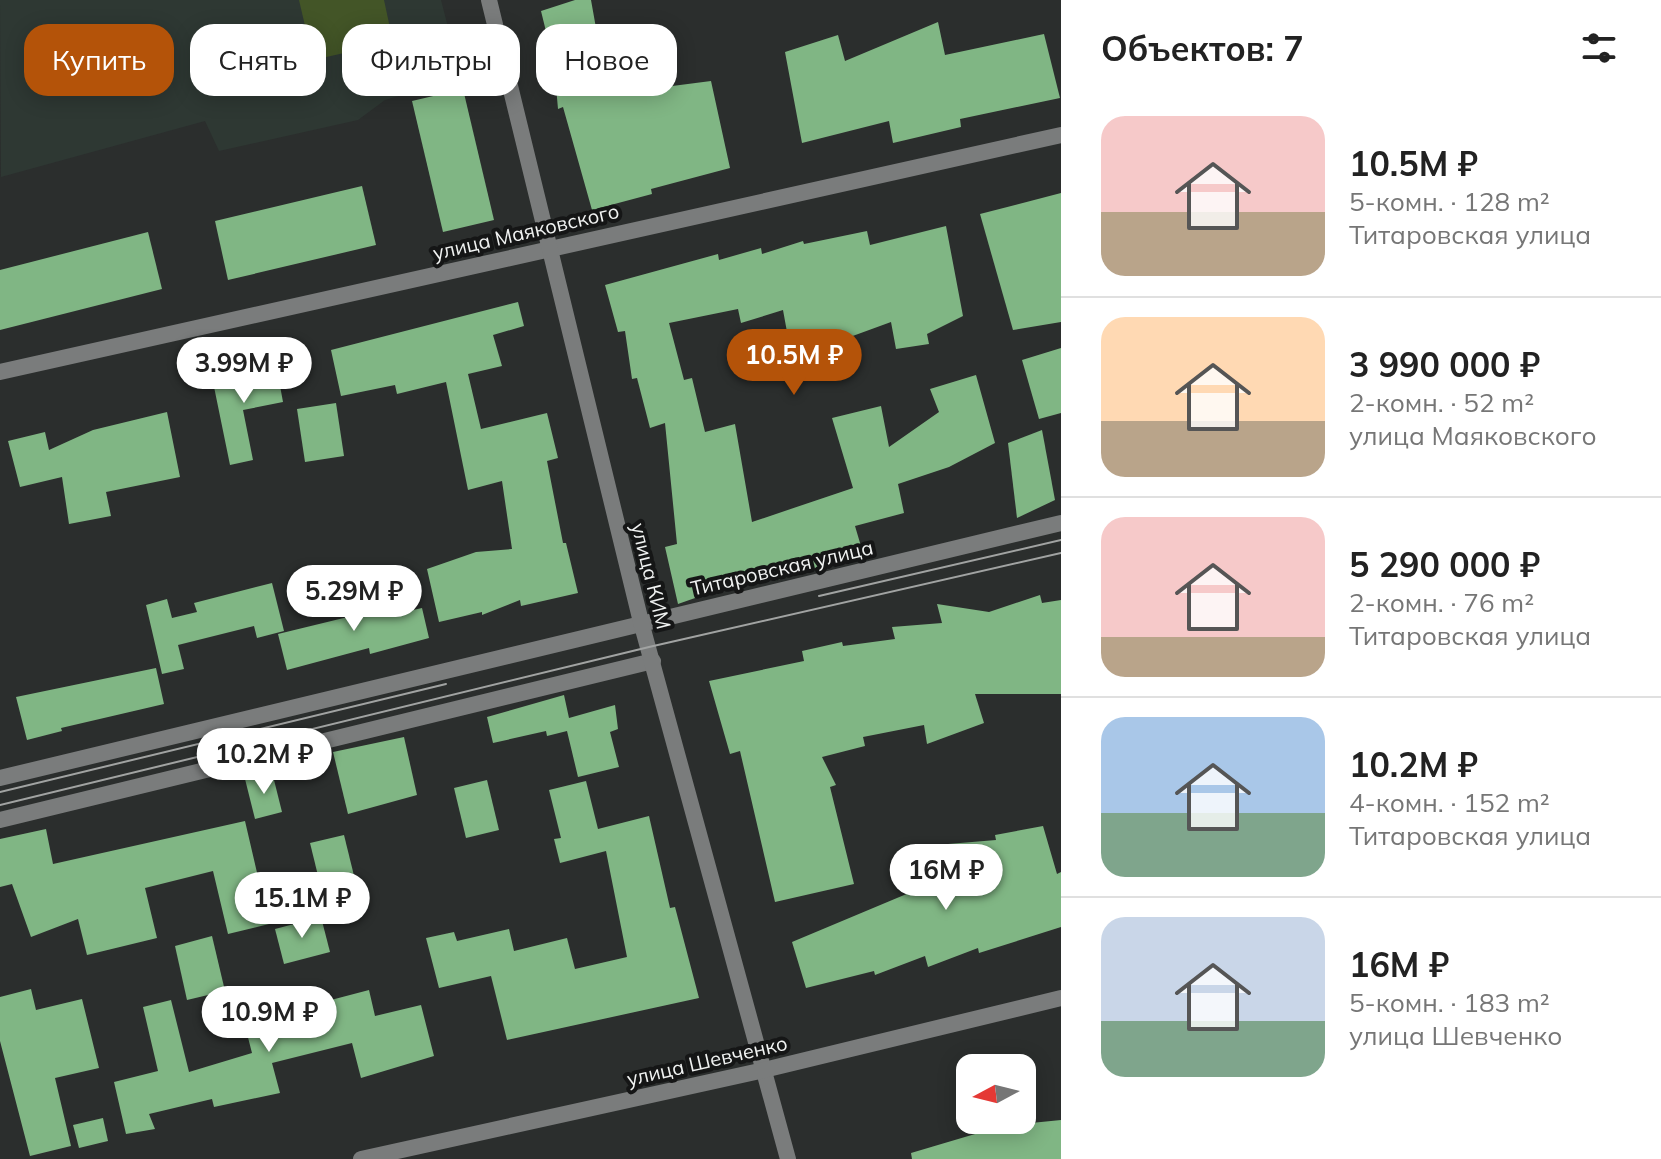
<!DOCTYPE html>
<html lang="ru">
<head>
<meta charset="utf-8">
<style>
	body { margin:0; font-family:Mulish,sans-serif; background:#f6f6f6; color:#222; height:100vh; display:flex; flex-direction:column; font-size:30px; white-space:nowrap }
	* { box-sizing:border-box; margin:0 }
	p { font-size:26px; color:#767676 }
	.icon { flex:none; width:44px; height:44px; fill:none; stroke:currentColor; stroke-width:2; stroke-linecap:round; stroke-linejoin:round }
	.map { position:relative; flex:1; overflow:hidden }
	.sheet { display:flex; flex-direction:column; background:#fff; width:600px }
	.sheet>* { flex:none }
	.banner { position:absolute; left:24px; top:24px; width:760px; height:72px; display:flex; gap:16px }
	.needle { width:52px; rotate:263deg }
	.controls { position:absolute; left:956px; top:1054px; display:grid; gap:16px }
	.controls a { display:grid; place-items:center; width:80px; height:80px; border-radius:16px; background:#fff; box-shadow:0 4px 20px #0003; font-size:40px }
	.price { position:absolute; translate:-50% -68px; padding:0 18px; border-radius:28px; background:#fff; color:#222; font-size:26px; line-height:52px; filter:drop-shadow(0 2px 4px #0008) }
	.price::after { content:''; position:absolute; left:50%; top:48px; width:24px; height:18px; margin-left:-12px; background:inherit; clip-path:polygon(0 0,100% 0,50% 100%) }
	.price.active { background:#b45309; color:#fff }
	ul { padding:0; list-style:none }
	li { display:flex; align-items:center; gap:24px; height:200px; padding:0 40px }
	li+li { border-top:2px solid #e0e0e0 }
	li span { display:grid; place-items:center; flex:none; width:224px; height:160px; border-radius:24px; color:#555 }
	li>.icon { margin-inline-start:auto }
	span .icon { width:96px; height:96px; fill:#fffc; stroke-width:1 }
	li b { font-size:34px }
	h2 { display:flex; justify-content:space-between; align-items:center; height:96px; padding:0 40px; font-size:34px }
	.pill { padding:0 28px; border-radius:24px; background:#fff; box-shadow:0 4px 20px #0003; font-size:28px; line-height:72px }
	.pill.active { background:#b45309; color:#fff }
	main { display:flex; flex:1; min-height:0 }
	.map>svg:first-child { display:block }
</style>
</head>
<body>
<main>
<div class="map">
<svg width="1061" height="1159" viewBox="0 0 1061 1159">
	<rect width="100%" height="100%" fill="#2b2e2d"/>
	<!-- built -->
	<polygon fill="#2e3833" points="0,0 441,0 461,77 385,100 358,120 219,151 205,121 1,177"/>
	<!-- green -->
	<polygon fill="#435527" points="299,0 384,0 393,42 313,60"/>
	<!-- building -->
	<g fill="#80b684">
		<polygon points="575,0 591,0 601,56 610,54 618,93 711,81 730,168 651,189 652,194 592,210 563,107 558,109 554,64 541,11"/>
		<polygon points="938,22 945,55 1044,34 1060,98 960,119 961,127 893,143 889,121 802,143 785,52 838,35 845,61"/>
		<polygon points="463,89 494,220 443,232 412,101"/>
		<polygon points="362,186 376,245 228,280 215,221"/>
		<polygon points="1061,193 1061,322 1013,330 980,214"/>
		<polygon points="946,226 963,316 927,334 929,344 896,349 891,322 839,341 837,331 787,332 783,310 741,323 738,309 669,323 684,380 692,378 705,432 735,424 752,522 853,488 832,418 881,406 889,447 939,412 930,389 976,375 995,443 949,467 898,484 904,513 855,526 863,553 774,581 772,571 678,604 665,547 677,544 665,423 650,428 637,378 632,379 625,331 618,332 605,285 718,254 719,260 761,248 762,254 803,241 804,244 867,231 870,245"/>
		<polygon points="148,232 162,289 0,330 0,270"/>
		<polygon points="518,302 524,326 493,335 502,366 468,374 481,429 547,413 558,458 547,461 563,543 566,543 578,593 521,606 520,600 482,615 482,612 439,622 427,569 476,552 512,549 502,481 468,490 446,382 397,394 395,385 341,396 331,350"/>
		<polygon points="1061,348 1061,413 1039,419 1022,360"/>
		<polygon points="276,364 283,402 243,410 253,460 230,465 212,377"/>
		<polygon points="336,403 344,456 305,462 297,409"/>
		<polygon points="167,412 180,477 106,492 111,516 69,524 62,477 20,487 8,441 45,432 49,450 93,430"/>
		<polygon points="1042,430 1055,500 1017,518 1008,443"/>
		<polygon points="272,583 284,631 257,638 254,626 178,645 184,669 162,674 146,605 167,599 172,618 197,612 194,603"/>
		<polygon points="385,590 391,615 422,608 429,638 370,654 369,648 287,670 278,634 360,614 356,597"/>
		<polygon points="1040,595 1042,603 1061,600 1061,694 975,694 984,723 927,744 924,725 863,737 865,746 822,757 836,785 830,787 854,884 775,902 740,751 730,754 709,681 804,661 802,651 842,642 843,646 895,639 892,627 942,623 937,604 989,612"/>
		<polygon points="156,668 164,704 61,728 62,731 27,740 16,697"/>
		<polygon points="564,695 569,718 615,705 618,729 610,732 619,767 578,777 567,731 547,736 546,731 493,743 487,717"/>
		<polygon points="404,737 417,795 348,814 333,752"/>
		<polygon points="272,772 282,812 255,819 245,779"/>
		<polygon points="487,780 499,830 466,838 454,788"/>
		<polygon points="586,781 598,829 649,816 670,908 675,907 699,998 507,1040 491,976 439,988 426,938 454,932 457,941 509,929 514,951 567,938 575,969 627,957 606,851 560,863 554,839 561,838 549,790"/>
		<polygon points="245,821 269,924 228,934 213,871 145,888 157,938 87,955 78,919 31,937 12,884 0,887 0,839 46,829 53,864"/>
		<polygon points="1043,826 1057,874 1061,872 1061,927 979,953 978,948 928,967 925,956 875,975 874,971 806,988 792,942 928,885 924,873 956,870 948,844 996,840 995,835"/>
		<polygon points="344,835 358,892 324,900 310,843"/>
		<polygon points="321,917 330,952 284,964 275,929"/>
		<polygon points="212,936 225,991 187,1000 175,946"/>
		<polygon points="31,989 36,1010 82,999 99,1068 55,1078 71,1146 30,1156 0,1041 0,997"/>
		<polygon points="369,990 375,1016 421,1005 434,1056 361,1078 352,1043 272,1063 280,1093 214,1107 212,1099 149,1114 155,1129 126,1134 114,1082 158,1071 143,1007 171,1000 189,1072 252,1053 243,1018 269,1011 270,1016"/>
		<polygon points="103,1118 108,1141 79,1148 73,1125"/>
		<polygon points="1061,1120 1061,1159 912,1159 911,1153 1002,1126"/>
	</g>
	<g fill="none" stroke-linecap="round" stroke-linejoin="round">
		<!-- minor -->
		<g stroke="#7a7c7c" stroke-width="16">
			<polyline points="0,372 1061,135"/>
			<polyline points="0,778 1061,523"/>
			<polyline points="0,820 653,661"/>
		</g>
		<!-- tertiary -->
		<g stroke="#7a7c7c" stroke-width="16">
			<polyline points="489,0 641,622 788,1159"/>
			<polyline points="361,1159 764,1070 1061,998"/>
		</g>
		<!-- tram -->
		<g stroke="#a1a3a2" stroke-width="2">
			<polyline points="819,596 1061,540"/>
			<polyline points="0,792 446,684"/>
			<polyline points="0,805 649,647 1061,553"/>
		</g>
	</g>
	<g text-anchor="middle" stroke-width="8" stroke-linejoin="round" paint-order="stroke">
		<!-- street labels -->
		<g font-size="20" fill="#f1f3f2" stroke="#151616">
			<text transform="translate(526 232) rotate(-13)" y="7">улица Маяковского</text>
			<text transform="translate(782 568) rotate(-13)" y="7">Титаровская улица</text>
			<text transform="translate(651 576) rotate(76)" y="7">улица КИМ</text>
			<text transform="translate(707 1061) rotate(-13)" y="7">улица Шевченко</text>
		</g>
	</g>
</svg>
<div class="controls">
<a><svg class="needle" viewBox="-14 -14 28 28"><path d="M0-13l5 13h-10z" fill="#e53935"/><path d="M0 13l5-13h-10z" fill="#767676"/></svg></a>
</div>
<b class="price active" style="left:794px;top:397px">10.5M ₽</b>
<b class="price" style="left:244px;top:405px">3.99M ₽</b>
<b class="price" style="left:354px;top:633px">5.29M ₽</b>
<b class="price" style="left:264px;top:796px">10.2M ₽</b>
<b class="price" style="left:946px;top:912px">16M ₽</b>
<b class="price" style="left:302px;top:940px">15.1M ₽</b>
<b class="price" style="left:269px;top:1054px">10.9M ₽</b>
<div class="banner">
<a class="pill active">Купить</a>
<a class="pill">Снять</a>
<a class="pill">Фильтры</a>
<a class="pill">Новое</a>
</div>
</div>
<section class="sheet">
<h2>Объектов: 7<svg class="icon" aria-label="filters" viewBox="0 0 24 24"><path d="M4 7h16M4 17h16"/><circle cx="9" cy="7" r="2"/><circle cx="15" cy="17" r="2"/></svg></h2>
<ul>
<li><span style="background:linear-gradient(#f6c9c9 60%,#b9a48a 0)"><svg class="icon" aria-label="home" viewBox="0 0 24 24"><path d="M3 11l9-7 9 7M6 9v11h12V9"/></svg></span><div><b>10.5M ₽</b><p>5-комн. · 128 m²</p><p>Титаровская улица</p></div></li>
<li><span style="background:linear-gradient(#ffd9b3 65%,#b9a48a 0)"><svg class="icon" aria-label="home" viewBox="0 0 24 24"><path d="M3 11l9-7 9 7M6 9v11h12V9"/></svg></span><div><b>3 990 000 ₽</b><p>2-комн. · 52 m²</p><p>улица Маяковского</p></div></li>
<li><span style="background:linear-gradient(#f6c9c9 75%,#b9a48a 0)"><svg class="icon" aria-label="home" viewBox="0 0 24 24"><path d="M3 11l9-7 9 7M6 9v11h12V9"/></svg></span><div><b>5 290 000 ₽</b><p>2-комн. · 76 m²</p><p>Титаровская улица</p></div></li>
<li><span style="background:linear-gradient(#a9c7e8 60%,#7fa58c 0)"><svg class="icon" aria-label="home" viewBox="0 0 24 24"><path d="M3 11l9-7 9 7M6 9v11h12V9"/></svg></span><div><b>10.2M ₽</b><p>4-комн. · 152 m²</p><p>Титаровская улица</p></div></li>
<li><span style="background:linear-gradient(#c9d6e8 65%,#7fa58c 0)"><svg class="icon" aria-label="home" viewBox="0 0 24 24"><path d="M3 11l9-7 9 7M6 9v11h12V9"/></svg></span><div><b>16M ₽</b><p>5-комн. · 183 m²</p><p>улица Шевченко</p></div></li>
</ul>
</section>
</main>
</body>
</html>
